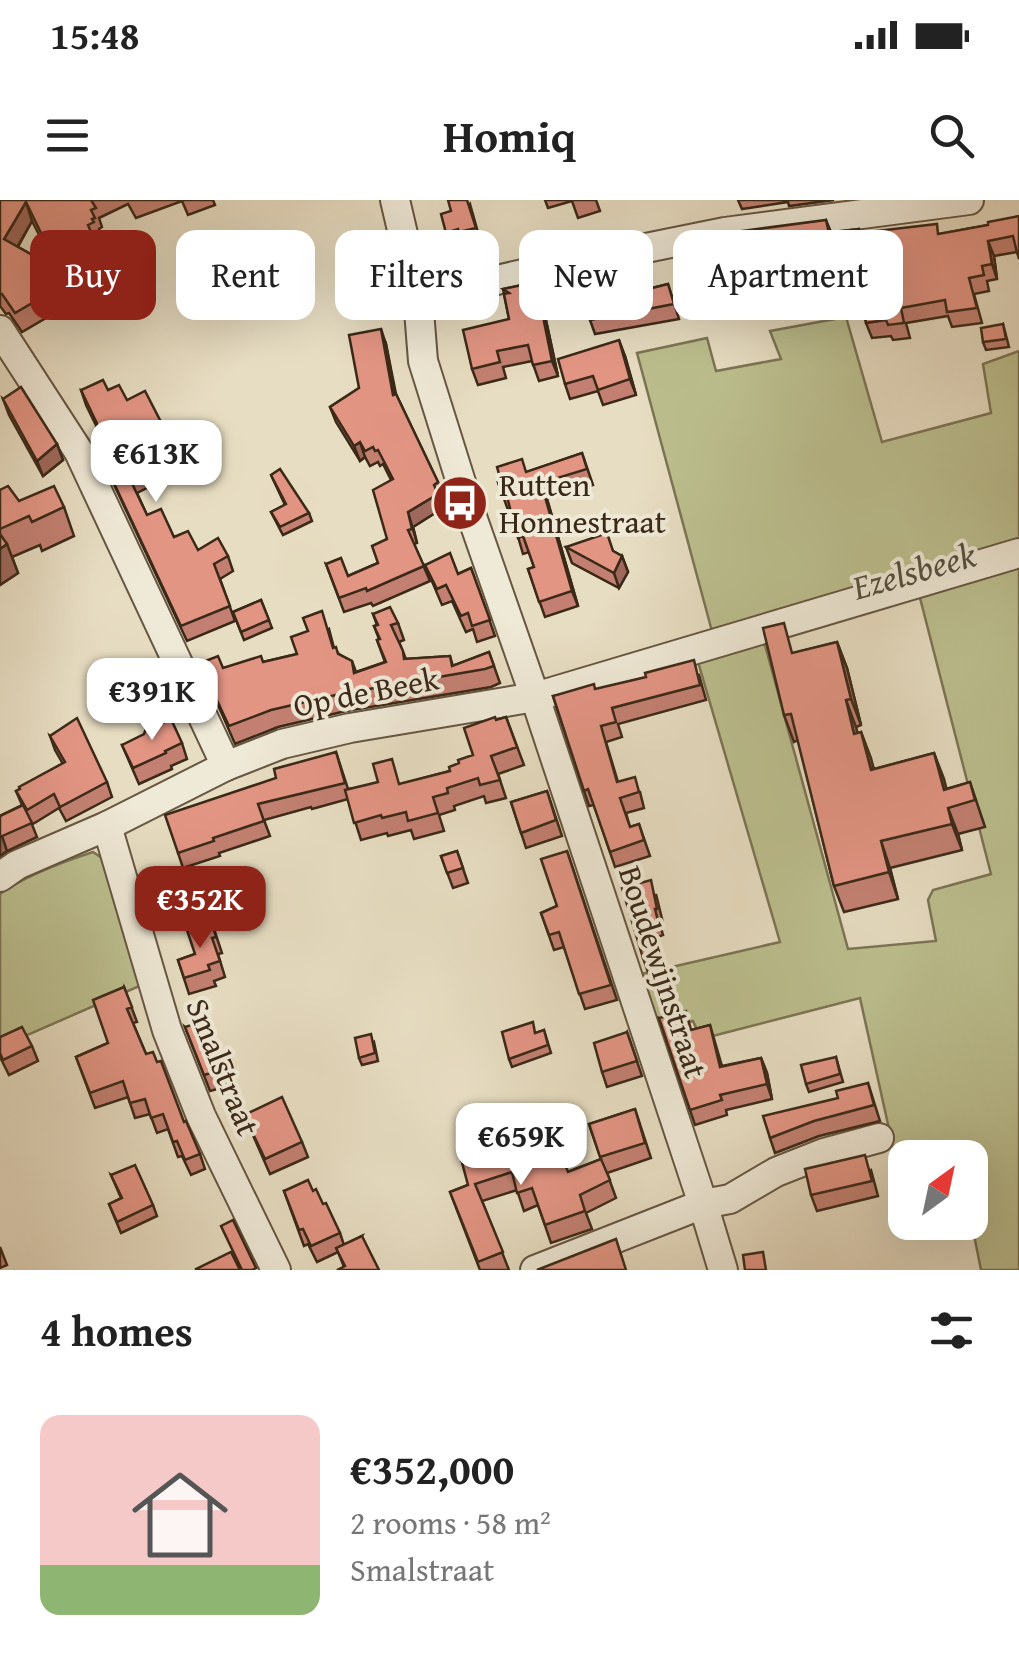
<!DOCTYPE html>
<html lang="en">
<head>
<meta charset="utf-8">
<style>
	body { margin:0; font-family:"Gentium Book Plus",serif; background:#f2f2f2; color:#222; height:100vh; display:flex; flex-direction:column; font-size:38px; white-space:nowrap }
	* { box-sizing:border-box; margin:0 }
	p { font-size:32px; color:#767676 }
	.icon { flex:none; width:55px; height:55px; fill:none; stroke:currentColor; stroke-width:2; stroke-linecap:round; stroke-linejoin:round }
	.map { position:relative; height:1070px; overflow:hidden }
	.side { display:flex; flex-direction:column; background:#fff; flex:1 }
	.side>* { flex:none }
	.banner { position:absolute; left:30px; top:30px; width:960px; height:90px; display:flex; gap:20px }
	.needle { width:65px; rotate:33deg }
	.controls { position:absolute; left:888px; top:940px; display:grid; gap:20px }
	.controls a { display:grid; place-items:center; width:100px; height:100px; border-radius:20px; background:#fff; box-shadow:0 10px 40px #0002; font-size:50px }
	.price { position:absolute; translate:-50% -85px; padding:0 22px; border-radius:20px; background:#fff; color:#222; font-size:32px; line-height:65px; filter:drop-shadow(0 2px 5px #0008) }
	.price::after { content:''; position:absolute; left:50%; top:60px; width:30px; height:22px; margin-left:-15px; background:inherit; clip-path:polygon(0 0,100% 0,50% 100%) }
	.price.current { background:#8f2418; color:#fff }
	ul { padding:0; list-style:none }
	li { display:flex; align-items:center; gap:30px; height:250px; padding:0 40px }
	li+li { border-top:2px solid #e0e0e0 }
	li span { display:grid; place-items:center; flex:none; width:280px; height:200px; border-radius:20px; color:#555 }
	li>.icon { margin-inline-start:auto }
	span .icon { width:120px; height:120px; fill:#fffc; stroke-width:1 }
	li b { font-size:42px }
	h2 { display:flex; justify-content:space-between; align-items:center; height:120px; padding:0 40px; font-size:42px }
	.chip { padding:0 35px; border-radius:20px; background:#fff; box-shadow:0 10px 40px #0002; font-size:35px; line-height:90px }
	.chip.current { background:#8f2418; color:#fff }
	.status { display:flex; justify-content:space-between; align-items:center; height:70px; padding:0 50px; background:#fff; direction:ltr }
	.status svg { height:28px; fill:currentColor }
	header { display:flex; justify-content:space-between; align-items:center; height:130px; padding:0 40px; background:#fff; font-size:45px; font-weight:600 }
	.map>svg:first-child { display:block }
</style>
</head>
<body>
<div class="status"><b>15:48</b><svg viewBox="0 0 49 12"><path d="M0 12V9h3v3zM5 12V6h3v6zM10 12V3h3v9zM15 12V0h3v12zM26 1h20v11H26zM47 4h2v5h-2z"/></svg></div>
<header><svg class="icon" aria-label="menu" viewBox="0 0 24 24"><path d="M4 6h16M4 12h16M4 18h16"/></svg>Homiq<svg class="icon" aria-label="search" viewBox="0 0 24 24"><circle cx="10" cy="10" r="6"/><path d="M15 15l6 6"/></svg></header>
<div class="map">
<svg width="1019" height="1070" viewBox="0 0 1019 1070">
	<rect width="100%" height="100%" fill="#e7ddc2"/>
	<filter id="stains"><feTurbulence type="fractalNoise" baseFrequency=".002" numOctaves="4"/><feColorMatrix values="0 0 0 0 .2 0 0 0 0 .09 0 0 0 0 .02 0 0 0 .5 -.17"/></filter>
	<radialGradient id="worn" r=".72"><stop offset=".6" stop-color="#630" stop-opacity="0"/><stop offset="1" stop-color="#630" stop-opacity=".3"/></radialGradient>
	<!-- green -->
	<g fill="#bcbf8f" stroke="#7c7454" stroke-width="2.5">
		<polygon points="846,117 882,242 991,213 983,164 1019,151 1019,345 713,435 637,153 707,138 716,171 781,159 770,131"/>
		<polygon points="1019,361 1019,1070 981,1070 970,1015 970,958 905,958 905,1001 860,798 701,839 693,821 656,831 637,775 780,742 696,455 762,434 848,749 936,741 928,700 933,690 991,674 918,390"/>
		<path d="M93,652L108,662L144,784L0,847V694C26,675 62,662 93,652Z"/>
	</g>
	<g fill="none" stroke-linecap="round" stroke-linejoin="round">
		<!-- minor casing -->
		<g stroke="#665642" stroke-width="32">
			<g id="minor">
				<polyline points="395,0 418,98 423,161 470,311 535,497 703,1004 723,1070"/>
				<polyline points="418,98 567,64 725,32 969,0"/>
				<polyline points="0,130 79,252 226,566"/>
				<polyline points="107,626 167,830 201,916 276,1070"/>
				<polyline points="0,677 17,665 107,626 226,566 282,544 350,528 535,497 1019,353"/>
				<polyline points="535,1070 703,1004 730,999 776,972 824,953 879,938"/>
			</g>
		</g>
		<!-- minor -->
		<use href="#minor" stroke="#efe9d7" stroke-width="28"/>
	</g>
	<!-- wall -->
	<g fill="#c38072" stroke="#3b2918" stroke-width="2.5" fill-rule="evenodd">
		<path d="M0,0H213L215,5L188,15L182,1L136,18L128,4L99,18L102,27L99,29L102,37L100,38L101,41L96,44L98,51L84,58L93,75L100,94L78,107L75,101L22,132L9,113L6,114L0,106ZM32,21L56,68L18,47Z"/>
		<polygon points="545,0 596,0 600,11 578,18 572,1 548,8"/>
		<polygon points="738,0 834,0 789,6 788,2 742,9"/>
		<polygon points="470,4 481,43 465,48 463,45 452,48 446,33"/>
		<polygon points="1019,16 1019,59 1017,52 994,56 997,79 987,81 989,91 974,94 982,123 952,127 948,116 906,123 910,138 893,140 891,136 872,138 866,123 860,81 812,87 807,72 758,82 753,67 826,20 831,32 859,29 861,33 940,34 988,25"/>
		<polygon points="380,54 386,70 393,103 359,107 353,92"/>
		<polygon points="732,61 736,82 705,90 699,75"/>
		<polygon points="603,70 611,98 668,84 679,119 595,134 590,120"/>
		<polygon points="536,82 541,97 558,176 539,181 532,161 503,167 506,178 478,185 472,169 509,119 503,89"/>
		<polygon points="1003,124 1009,147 986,150 983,142"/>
		<polygon points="386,144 396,194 438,282 444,297 440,299 443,308 413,327 417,343 414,344 430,381 373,406 371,403 344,412 326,364 348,376 378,363 387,339 391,280 383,264 380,266 378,262 370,266 365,257 360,261 336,222 330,207 359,188"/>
		<polygon points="625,156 636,195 603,205 598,191 570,199 565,184"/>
		<polygon points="81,190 127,200 162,224 169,246 163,249 166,255 157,260 165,279 137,293 147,315 174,337 198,350 228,356 233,371 220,379 235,421 187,441 111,278 105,264 113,260 86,205"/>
		<polygon points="3,199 57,244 63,260 43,276 9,215"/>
		<polygon points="582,253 593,285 547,299 578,406 545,417 528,369 534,367 529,352 523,354 510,309 508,310 498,282"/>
		<polygon points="271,275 309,313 312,321 283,335 271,312 285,305"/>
		<polygon points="0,290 19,301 64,307 74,336 42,351 40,345 12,357 18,373 0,385"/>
		<polygon points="566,347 613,351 622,356 628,372 619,388 572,363"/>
		<polygon points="425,365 458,374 471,368 495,436 477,442 473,429 466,432 452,401 442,405"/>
		<polygon points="261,400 272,428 244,440 233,412"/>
		<polygon points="373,414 398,423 404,440 399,442 406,459 450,456 453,466 489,452 500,483 491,487 346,511 278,527 235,544 205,475 223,468 263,462 297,454 329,429 334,448 339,454 352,461 356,472 385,462 377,440 379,439 374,426 377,425"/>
		<polygon points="837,442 847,468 861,525 856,527 857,533 861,532 874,569 934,553 946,589 970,582 985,627 958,634 962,650 890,668 898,699 844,712 834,686 798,540 794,542 784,515 794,453"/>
		<polygon points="699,475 706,500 618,524 622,537 606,542 618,582 640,592 644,608 626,613 630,627 639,624 650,656 615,667 594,605 589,606 553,496"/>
		<polygon points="506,517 524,565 498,574 506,598 486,603 484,596 454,606 455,610 439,615 444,631 414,639 411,630 388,636 387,633 361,640 348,599 312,609 311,607 264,620 270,636 219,653 220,656 183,668 178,653 276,578 336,552 348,589 401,584 450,571 459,563 473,555 496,520"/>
		<polygon points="50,536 107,582 112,597 66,621 59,608 33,624 31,622 37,637 7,651 0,656 0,616 22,605 16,591 63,564 55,550"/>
		<polygon points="182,543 187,559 171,566 172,569 139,584 122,545"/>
		<polygon points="547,591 562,636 526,648 511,602"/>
		<polygon points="457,651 468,683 453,688 441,656"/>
		<polygon points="567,651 617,800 585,809 564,747 554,750 541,713 557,706"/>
		<polygon points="656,694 663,723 660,724 663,735 655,738 664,767 648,772 643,758"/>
		<polygon points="212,723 222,753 218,754 225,777 214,781 216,786 189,794 178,760 195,754"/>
		<polygon points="124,787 137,822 133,823 146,854 184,922 200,954 205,969 191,975 182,956 178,957 168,929 157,933 150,914 135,918 128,897 95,908 76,857 108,843"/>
		<polygon points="659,818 692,830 710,825 722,866 761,858 767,873 772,899 726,910 727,915 695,925"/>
		<polygon points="185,827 217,853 226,851 232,866 235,884 210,891"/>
		<polygon points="544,830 551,853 512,867 509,859 536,833"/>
		<polygon points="627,832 642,876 607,887 602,872"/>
		<polygon points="0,837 32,846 38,861 9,875 0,857"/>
		<polygon points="374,842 378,861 362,865 359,858"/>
		<polygon points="836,857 843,882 809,892 806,884"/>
		<polygon points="868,883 880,921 819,936 775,953 770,938 838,898"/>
		<polygon points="635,909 651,958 607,973 616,998 586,1013 592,1029 551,1043 538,1005 524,1011 517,990 482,1001 509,1070 480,1070 450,992 468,985 508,951 525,959 554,961 568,972 601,959 589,924"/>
		<polygon points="244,915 302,942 308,957 270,974"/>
		<polygon points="871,970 878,996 817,1011 811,995"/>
		<polygon points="111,975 153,1005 157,1016 121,1033 109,1004 121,998"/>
		<polygon points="284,991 313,991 340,1033 344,1045 362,1036 344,1067 338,1052 317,1062 308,1044 304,1046"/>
		<polygon points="0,1047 7,1065 0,1068"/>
	</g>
	<!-- shaded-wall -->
	<g fill="#9f685c" stroke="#3b2918" stroke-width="2.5">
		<polygon points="26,2 32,21 11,58 4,39"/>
		<polygon points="988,41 994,56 997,79 992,64"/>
		<polygon points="726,46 732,61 736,82 730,67"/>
		<polygon points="380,54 386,70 393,103 387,88"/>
		<polygon points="536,82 541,97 558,176 552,161"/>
		<polygon points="381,129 386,144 398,210 393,195"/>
		<polygon points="619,140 625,156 636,195 630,179"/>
		<polygon points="360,242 365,257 360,261 354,246"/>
		<polygon points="57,244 63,260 43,276 37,261"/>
		<polygon points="541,283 547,299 578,406 572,391"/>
		<polygon points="438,294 443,308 413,327 417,343 408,312"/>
		<polygon points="7,344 18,373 0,385 0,349"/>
		<polygon points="622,356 628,372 619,388 614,373"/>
		<polygon points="837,442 847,468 861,525 851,499"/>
		<polygon points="846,500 856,527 864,560 854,534"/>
		<polygon points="861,532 871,558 880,596 871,570"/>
		<polygon points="934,553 944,579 951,607 944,590"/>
		<polygon points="948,608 958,634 962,650 952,624"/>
		<polygon points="2,636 7,651 0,656 0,637"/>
		<polygon points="881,641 890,668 898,699 889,672"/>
		<polygon points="226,851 232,866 235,884 229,868"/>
		<polygon points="761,858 767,873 772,899 767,884"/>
	</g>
	<!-- building -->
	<g fill="#e39584" stroke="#3b2918" stroke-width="2.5" fill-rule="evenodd">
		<path d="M0,0H91L96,8L91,10L95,18L92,19L94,22L88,25L91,32L75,40L93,75L71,88L68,82L15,113L2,94H0ZM26,2L59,70L4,39Z"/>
		<polygon points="448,0 467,0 476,28 459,32 458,29 446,33 441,14 451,11"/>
		<polygon points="1019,16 1019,53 1017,53 1013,36 988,41 992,64 982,66 984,75 969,78 977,108 947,112 945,100 901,108 904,123 888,125 886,120 866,123 858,65 806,72 803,56 753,67 742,31 826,20 829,33 859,29 860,33 937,24 938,34 988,25 988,22"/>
		<polygon points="726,46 730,67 699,75 695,53"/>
		<polygon points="380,54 387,88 353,92 347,61"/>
		<polygon points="603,70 609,99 668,84 674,104 590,120 580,76"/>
		<polygon points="536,82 552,161 533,165 528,145 497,151 500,162 472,169 463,130 509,119 504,94 509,93 503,89"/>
		<polygon points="1003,124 1006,139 983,142 981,128"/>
		<polygon points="381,129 393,195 396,194 438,282 434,285 438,294 408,312 412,329 408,330 424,366 367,391 366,388 339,398 326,364 341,358 348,376 378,363 372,346 387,339 373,290 393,279 378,250 375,251 373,247 365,251 360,242 354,246 330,207 359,188 349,135"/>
		<polygon points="619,140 630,179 598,190 593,176 565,184 558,159"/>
		<polygon points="103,180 108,190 119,185 127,200 145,191 162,224 160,225 163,231 157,234 160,241 150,246 160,265 130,279 147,315 161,309 174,337 188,331 198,350 218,338 228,356 214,364 230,406 181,426 105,264 114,259 81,190"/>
		<polygon points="21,187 57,244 37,261 3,199"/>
		<polygon points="582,253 587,269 541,283 572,391 539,402 528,369 534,367 523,336 518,338 506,293 502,295 498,282 501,281 497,267 522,259 526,272"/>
		<polygon points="280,269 309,313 280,327 271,312 286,304 271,275"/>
		<polygon points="8,286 19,301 54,286 64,307 32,322 29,316 0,329 0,290"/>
		<polygon points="607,333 613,351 622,356 614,373 566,347"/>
		<polygon points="0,334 7,344 0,349"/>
		<polygon points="450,353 458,374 471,368 490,420 472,426 468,413 461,416 446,385 437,389 425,365"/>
		<polygon points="261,400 269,420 241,432 233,412"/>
		<polygon points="390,407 398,423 391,425 403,451 404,459 450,456 452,466 489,452 494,466 485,469 340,494 271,510 229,526 205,475 208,474 203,462 218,456 223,468 261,456 263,462 297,454 291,437 308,431 303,418 322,411 333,448 336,447 338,454 352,461 354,473 386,462 377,440 380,439 374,426 378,425 373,414"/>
		<polygon points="784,423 792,453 837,442 851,499 846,500 854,534 861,532 871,570 934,553 944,590 970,582 975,600 948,608 952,624 881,641 889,672 834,686 791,514 784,515 763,428"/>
		<polygon points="694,460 700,485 612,508 616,522 601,526 617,582 635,577 639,592 620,598 630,627 639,624 644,640 610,652 588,589 584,591 553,496 594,484 595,489 646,477 645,473"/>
		<polygon points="495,517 496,520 506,517 517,547 491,556 500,580 480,585 478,578 447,588 448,593 433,597 438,613 408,621 406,612 382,618 381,615 354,623 345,590 378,582 373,564 392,559 399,584 450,571 449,567 459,563 458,560 473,555 464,528"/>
		<polygon points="77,518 107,582 60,607 54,594 27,610 16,591 20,589 19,587 65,562 50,536"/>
		<polygon points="150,518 163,523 171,519 182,543 165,551 166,553 133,568 122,545 144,534"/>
		<polygon points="336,552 345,583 258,604 264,621 213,638 214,641 178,653 165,615 276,578 274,569"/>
		<polygon points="547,591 556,620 521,633 511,602"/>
		<polygon points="23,605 32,623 0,637 0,616"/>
		<polygon points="457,651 463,668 447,673 441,656"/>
		<polygon points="567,651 611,785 579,794 559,732 549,735 541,713 557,706 541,659"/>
		<polygon points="651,680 657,709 655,709 658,721 650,724 659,753 643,758 622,688"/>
		<polygon points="212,723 216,737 212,738 220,761 208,765 210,770 184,778 178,760 195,754 187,730"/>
		<polygon points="124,787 132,807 127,809 146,854 153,852 157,862 161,861 184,922 186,921 200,954 185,960 177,941 173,942 163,914 151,918 145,899 130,903 123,881 90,893 76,857 108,843 93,800"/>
		<polygon points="686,811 691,830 710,825 720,867 761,858 767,884 720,895 722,900 690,910 659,818"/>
		<polygon points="201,822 208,846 214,844 216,853 226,851 229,868 204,875 185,827"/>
		<polygon points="533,822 535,833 544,830 548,845 509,859 502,832"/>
		<polygon points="22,827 32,846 3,860 0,853 0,837"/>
		<polygon points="627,832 637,861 602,872 594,843"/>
		<polygon points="371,834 375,853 359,858 355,838"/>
		<polygon points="836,857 840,874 806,884 801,865"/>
		<polygon points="868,883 874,905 814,921 770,938 763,916 838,898 836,891"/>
		<polygon points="282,897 302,942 265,959 244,915"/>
		<polygon points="635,909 645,943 600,957 589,924"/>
		<polygon points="514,927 525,960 550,951 553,961 562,957 568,972 601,959 610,980 580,995 585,1011 545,1025 532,988 517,993 512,972 475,984 503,1052 478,1062 450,992 468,985 460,955 503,942 505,952 508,951 503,930"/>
		<polygon points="865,955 872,981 811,995 805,969"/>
		<polygon points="135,965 153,1005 117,1022 109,1004 122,998 111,975"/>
		<polygon points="308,980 313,991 316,989 323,1004 326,1003 340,1033 311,1046 303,1029 299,1030 284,991"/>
		<polygon points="233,1020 256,1068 252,1070 242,1070 221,1026"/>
		<polygon points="362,1036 379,1070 337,1070 345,1066 336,1048"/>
		<polygon points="616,1039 626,1070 537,1070"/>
		<polygon points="231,1052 240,1070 196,1070 196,1069"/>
		<polygon points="763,1052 766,1070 745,1070 743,1055"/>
	</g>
	<!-- icons -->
	<defs>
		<g id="bus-disc" transform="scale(2.875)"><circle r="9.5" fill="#8f2418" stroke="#efe9d7"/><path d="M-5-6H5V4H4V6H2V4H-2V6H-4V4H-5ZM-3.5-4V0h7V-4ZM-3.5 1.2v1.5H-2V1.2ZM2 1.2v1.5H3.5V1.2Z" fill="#fff"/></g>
	</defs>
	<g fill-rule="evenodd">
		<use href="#bus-disc" x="460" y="303"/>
	</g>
	<g text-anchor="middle" stroke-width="8" stroke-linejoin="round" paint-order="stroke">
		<!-- poi labels -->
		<g font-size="32" fill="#3b2918" stroke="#efe9d7" text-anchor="start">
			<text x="499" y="296">Rutten<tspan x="499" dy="37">Honnestraat</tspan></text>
		</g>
		<!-- street labels -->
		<g font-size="32" fill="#3b2918" stroke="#efe9d7">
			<text transform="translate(366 492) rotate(-11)" y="11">Op de Beek</text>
			<text transform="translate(663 772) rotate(72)" y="11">Boudewijnstraat</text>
			<text transform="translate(223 867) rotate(68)" y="11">Smalstraat</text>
		</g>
		<!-- water labels -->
		<g font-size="35" font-style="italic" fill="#524e3e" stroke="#efe9d7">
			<text transform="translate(914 371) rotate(-16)" y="12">Ezelsbeek</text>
		</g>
	</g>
	<rect width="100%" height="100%" filter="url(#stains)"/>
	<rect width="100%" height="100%" fill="url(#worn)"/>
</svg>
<div class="controls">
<a><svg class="needle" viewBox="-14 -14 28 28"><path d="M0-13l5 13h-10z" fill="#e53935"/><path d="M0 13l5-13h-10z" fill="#767676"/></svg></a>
</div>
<b class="price" style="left:156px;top:305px">€613K</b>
<b class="price" style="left:152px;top:543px">€391K</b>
<b class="price current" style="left:200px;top:751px">€352K</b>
<b class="price" style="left:521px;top:988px">€659K</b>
<div class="banner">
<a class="chip current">Buy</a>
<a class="chip">Rent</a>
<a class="chip">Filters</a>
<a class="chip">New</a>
<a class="chip">Apartment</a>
</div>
</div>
<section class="side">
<h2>4 homes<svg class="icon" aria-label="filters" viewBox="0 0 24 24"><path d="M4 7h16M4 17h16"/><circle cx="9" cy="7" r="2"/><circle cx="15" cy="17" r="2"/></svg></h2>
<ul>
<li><span style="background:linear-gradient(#f6c9c9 75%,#8fb573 0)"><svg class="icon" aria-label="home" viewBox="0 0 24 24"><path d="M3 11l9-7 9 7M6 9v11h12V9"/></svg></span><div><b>€352,000</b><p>2 rooms · 58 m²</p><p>Smalstraat</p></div></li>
</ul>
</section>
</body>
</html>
